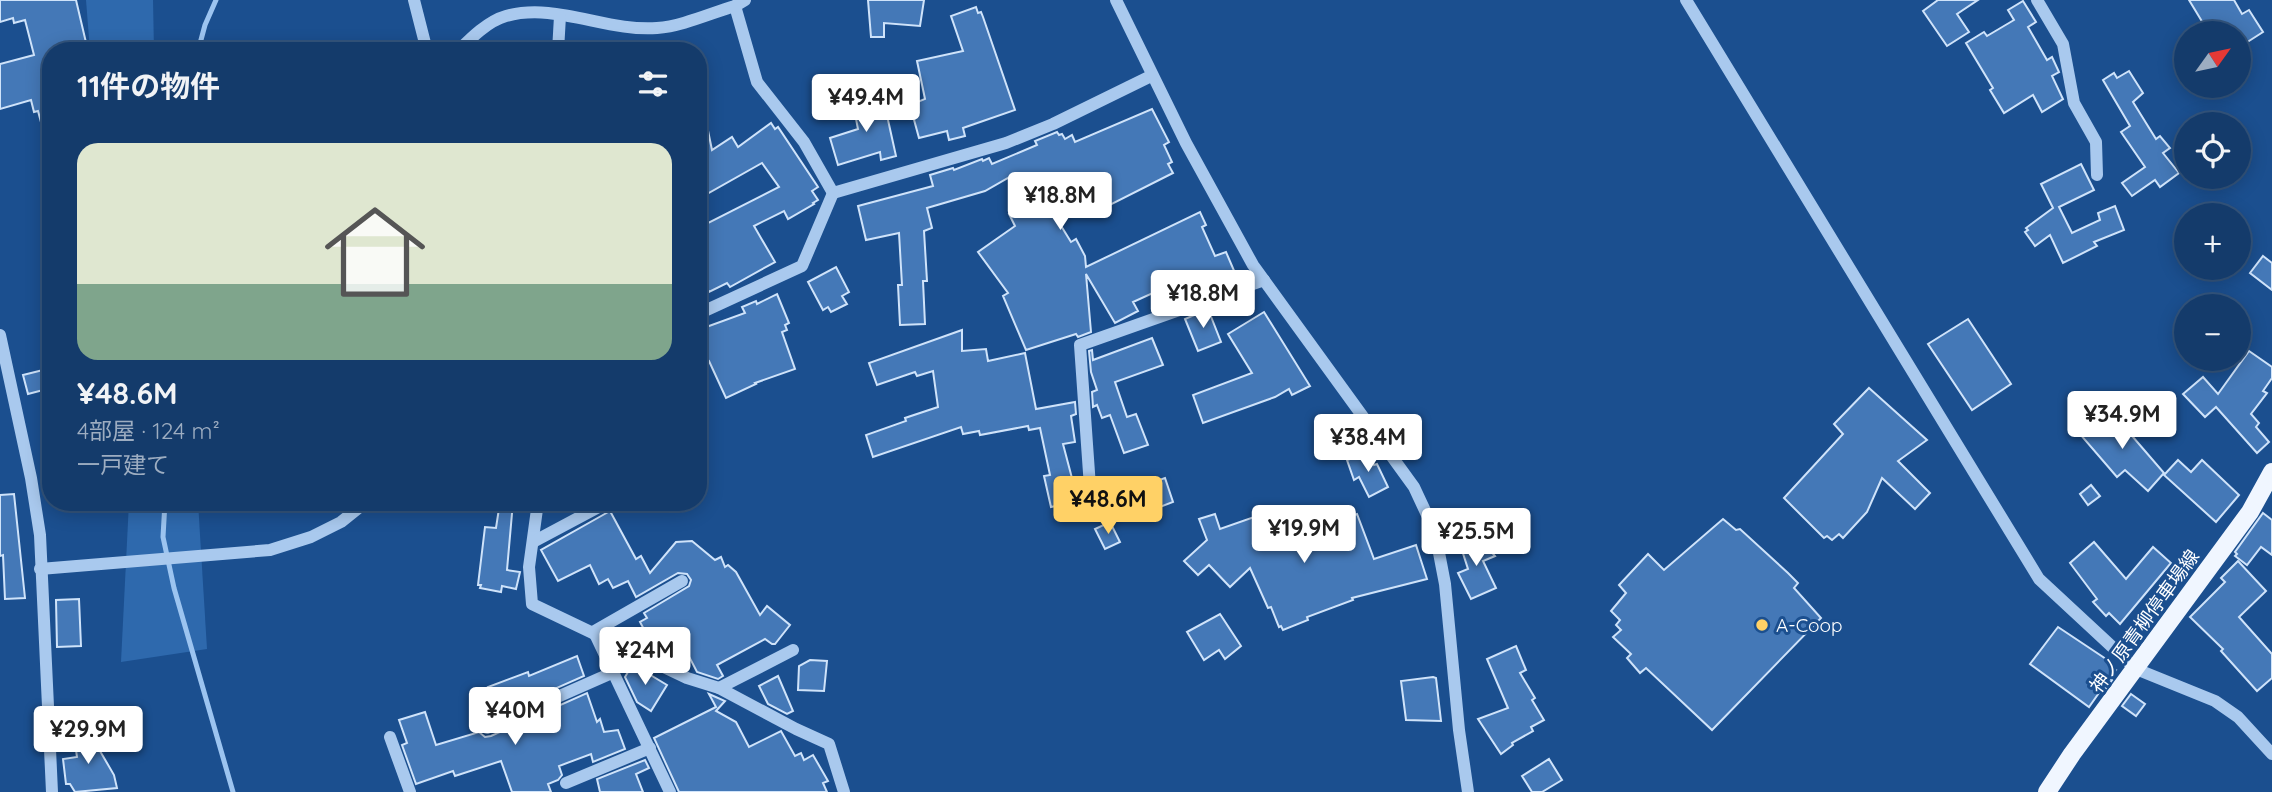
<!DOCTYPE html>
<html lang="ja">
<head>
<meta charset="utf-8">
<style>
	body { margin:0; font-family:Quicksand,"Noto Sans JP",sans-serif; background:#214673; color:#f1f3f6; height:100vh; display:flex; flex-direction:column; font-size:26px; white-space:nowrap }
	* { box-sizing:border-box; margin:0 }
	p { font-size:23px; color:#9dadc1 }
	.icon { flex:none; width:38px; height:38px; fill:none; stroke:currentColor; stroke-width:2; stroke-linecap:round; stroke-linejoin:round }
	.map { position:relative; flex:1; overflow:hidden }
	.sheet { position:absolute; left:42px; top:42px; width:665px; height:469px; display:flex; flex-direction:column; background:#143b6b; border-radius:28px; box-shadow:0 4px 18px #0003,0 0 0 2px #33557e }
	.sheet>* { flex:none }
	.needle { width:46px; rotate:57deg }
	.tools { position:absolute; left:2174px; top:21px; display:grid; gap:14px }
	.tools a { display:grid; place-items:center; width:77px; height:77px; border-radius:50%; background:#143b6b; box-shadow:0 4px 18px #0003,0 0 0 2px #33557e; font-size:35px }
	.price { position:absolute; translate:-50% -60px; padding:0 16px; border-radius:7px; background:#fff; color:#222; font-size:23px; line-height:46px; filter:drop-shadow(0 2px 4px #0008) }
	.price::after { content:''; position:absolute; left:50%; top:42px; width:21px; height:16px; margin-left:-10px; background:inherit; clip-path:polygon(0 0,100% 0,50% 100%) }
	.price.active { background:#ffd166; color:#111 }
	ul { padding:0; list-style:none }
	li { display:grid; align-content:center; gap:14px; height:371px; padding:0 35px }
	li+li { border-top:2px solid #33557e }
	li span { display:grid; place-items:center; height:217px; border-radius:21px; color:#555 }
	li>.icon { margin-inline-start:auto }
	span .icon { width:126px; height:126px; fill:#fffc; stroke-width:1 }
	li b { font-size:30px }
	h2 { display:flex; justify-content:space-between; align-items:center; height:84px; padding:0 35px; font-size:30px }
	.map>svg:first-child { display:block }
</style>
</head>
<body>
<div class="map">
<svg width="2272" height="792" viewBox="0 0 2272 792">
	<rect width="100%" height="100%" fill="#1b4f8f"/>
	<!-- green -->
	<g fill="#2e69ad">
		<polygon points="86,0 153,0 154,51 90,51"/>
		<polygon points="129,502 198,502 207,649 121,662"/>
	</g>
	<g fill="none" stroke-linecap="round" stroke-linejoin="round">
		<!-- stream -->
		<g stroke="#9cc4f0" stroke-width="5">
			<polyline points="198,51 205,25 216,0"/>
			<polyline points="165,502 163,537 174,588 233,792"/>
		</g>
	</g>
	<!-- building -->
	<g fill="#4478b7" stroke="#cfe3fa" stroke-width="2">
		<polygon points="0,0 76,0 88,51 51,51 51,141 46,141 38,111 34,112 31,100 0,109 0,64 34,55 25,20 14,23 13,18 0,22"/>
		<polygon points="868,0 924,0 920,26 884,23 884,37 871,37"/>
		<polygon points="1938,0 1978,0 1957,14 1969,32 1947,46 1923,11"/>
		<polygon points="2189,0 2234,0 2242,14 2249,10 2263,32 2238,48 2238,33 2209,33"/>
		<polygon points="2023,1 2036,22 2028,27 2047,60 2052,57 2059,72 2052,76 2063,99 2042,112 2033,95 2004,113 1990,90 1993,88 1966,43 1984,32 1987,36 2014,20 2008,10"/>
		<polygon points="976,7 978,13 981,12 983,17 1015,110 963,128 965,136 949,140 947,131 919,138 910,105 925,99 917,61 963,51 951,16"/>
		<polygon points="2129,71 2143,93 2133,102 2156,139 2160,136 2170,148 2163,153 2179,173 2160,187 2155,180 2132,196 2122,183 2145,167 2121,132 2130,126 2103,80 2114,73 2117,78"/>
		<polygon points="873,88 880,112 886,111 896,156 881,160 880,152 838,165 830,138 858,129 856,119 866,118 858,92"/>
		<polygon points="1152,109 1169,142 1164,145 1172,162 1168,164 1173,173 1090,215 1083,200 1055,216 1071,242 1076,239 1085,256 1086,267 1200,212 1206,225 1202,227 1215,256 1226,252 1238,280 1188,298 1184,288 1169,293 1166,287 1133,302 1138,311 1115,323 1086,274 1091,332 1078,337 1076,334 1026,350 1003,296 1008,293 978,252 1015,226 1009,214 1028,203 1015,174 985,191 927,208 932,228 924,231 927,281 923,281 925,324 900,325 898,285 902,285 899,233 866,240 858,206 933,186 930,175 953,168 954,170 982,159 983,161 989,158 992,164 1037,145 1035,141 1057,132 1059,135 1062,134 1065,139 1072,135 1075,142"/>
		<polygon points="698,116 705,116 712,150 732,137 738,147 771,123 775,129 778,127 818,187 812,191 818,200 813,203 814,204 788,219 784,211 754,226 775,262 730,287 727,283 709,292 698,271 698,228 779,187 762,163 698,199"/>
		<polygon points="2081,164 2094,190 2059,207 2072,233 2100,220 2098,213 2115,206 2124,230 2094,242 2097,246 2063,263 2050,235 2035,246 2025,232 2028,230 2026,228 2053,208 2041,184"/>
		<polygon points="2263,256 2272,263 2272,290 2250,273"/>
		<polygon points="836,267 849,292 842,296 847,304 831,312 828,307 823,310 808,282"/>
		<polygon points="777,294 789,323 785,325 787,330 782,332 795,369 755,383 756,384 726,398 709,361 706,362 698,345 698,330 745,313 742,307 756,301 757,304"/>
		<polygon points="1208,309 1221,342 1198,351 1185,319"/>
		<polygon points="1264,312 1310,386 1292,395 1289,389 1275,397 1203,423 1193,395 1252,373 1228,334"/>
		<polygon points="1968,319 2011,384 1972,410 1928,344"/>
		<polygon points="962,330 962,351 986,349 988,361 1025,353 1036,409 1075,402 1076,414 1071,416 1075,442 1063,444 1078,501 1051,507 1044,476 1050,475 1040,428 1029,430 1028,426 980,435 979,431 963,434 961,427 873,457 866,435 906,421 905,418 938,407 933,371 917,376 915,372 877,385 869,363"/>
		<polygon points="1152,338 1163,365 1115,382 1127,417 1136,414 1148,445 1124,453 1110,415 1102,418 1097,405 1093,407 1092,392 1097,390 1091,372 1089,351 1092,350 1093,360"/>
		<polygon points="2249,351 2272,367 2272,378 2263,391 2267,393 2251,414 2259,423 2256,427 2269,442 2257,453 2216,407 2205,417 2183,394 2203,377 2218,394"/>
		<polygon points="51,368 51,388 28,394 23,375"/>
		<polygon points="1869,388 1927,440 1898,461 1930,493 1915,509 1882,478 1867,512 1843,538 1839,534 1832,540 1827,536 1824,538 1784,498 1843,434 1834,424"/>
		<polygon points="2114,415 2164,473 2148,491 2125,470 2117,477 2079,433 2099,417 2104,423"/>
		<polygon points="1369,452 1374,465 1377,464 1388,487 1369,497 1359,477 1354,480 1347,460"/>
		<polygon points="2178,460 2191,472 2202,460 2239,495 2216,522 2164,475"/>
		<polygon points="1165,478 1173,502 1152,510 1142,486"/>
		<polygon points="2091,485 2100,496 2088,505 2080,494"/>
		<polygon points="14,494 25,598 5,599 3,555 0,556 0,495"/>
		<polygon points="500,502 513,502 507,570 520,572 516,589 502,586 501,592 480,588 481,585 478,585 485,527 496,528"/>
		<polygon points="610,511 636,559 641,556 650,573 676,542 692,541 715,560 721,557 725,567 728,565 736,572 760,615 767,606 790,625 775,644 772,644 765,639 717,665 723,676 718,679 697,672 679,637 655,650 640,622 647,618 644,613 689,586 691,580 687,574 678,573 636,597 628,581 613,588 608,579 599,584 590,565 558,581 541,550"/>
		<polygon points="2263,513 2272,520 2272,555 2261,547 2247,565 2235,556 2237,554 2235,552"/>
		<polygon points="1215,514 1220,529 1257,516 1266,544 1357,514 1374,559 1416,545 1427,579 1352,598 1353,600 1307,617 1308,620 1283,630 1281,626 1279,627 1271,607 1268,608 1250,568 1230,587 1209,565 1198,575 1184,561 1207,540 1199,519"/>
		<polygon points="1723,519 1736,530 1740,529 1788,573 1798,583 1794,588 1821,618 1712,730 1646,668 1640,673 1627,658 1631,654 1613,637 1621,630 1616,625 1620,620 1611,611 1626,593 1619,585 1648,554 1664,570"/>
		<polygon points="1110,522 1120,542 1105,549 1095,529"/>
		<polygon points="1478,536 1495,556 1483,561 1496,588 1471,599 1458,573 1468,569 1460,544"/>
		<polygon points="2094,542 2126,579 2153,547 2171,563 2120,624 2109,613 2106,616 2093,602 2097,599 2070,563"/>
		<polygon points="2238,561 2266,591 2239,617 2272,654 2272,678 2257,691 2221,651 2223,649 2190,617 2225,582 2221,578"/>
		<polygon points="79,599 81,646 57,647 56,600"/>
		<polygon points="1220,614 1241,646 1225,659 1219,650 1204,660 1187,632"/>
		<polygon points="2058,627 2112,663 2110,666 2116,670 2110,678 2112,680 2103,692 2101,690 2089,707 2030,664"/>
		<polygon points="1516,646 1526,670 1520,673 1535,698 1532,700 1544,720 1531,727 1533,731 1512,743 1513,745 1501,754 1478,719 1508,708 1487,659"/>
		<polygon points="577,656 584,676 491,717 486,703 490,702 485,691 489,689 488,687 528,672 529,676"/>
		<polygon points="810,660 827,661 824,691 798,690 799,666"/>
		<polygon points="631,667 636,669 637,667 667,685 651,711 637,702 625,677"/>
		<polygon points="778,676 793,711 787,714 768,704 759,686"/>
		<polygon points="1433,677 1436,678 1441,721 1406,720 1401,681"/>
		<polygon points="587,693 597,722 600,719 604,732 618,730 625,749 593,762 591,754 559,766 562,775 558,780 548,784 551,792 512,792 501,761 455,776 453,771 416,784 402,745 407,743 399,720 425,712 436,745 479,732 485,737 491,736"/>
		<polygon points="709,694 725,701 716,711 736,722 749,747 781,731 795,756 801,753 804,760 813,755 828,781 823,783 827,792 679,792 654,738 716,707"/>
		<polygon points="2131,694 2145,704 2136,716 2122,706"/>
		<polygon points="86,727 114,775 117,788 75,792 70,784 66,784 63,759 77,757 73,729"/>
		<polygon points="1549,759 1562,780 1542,792 1532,792 1522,776"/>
		<polygon points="645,760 649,768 636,774 643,792 600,792 597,779"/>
	</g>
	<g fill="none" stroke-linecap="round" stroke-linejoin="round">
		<!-- minor -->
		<g stroke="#a9c9ee" stroke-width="12">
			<polyline points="414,0 427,51"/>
			<polyline points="1116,0 1186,143 1253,265 1414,487 1435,532 1445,584 1459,730 1468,792"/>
			<polyline points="1686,0 2039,579 2136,669 2215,701 2238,717 2272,754"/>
			<polyline points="2037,0 2063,44 2074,103 2096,142 2097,175"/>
			<polyline points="735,6 757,82 804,142 833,193"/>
			<path d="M458,51C471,38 488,21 506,16C555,2 607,32 657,28C683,26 711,13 735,6L745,0"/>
			<polyline points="558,51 560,16"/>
			<polyline points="833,193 1006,143 1053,124 1151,76"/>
			<polyline points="698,314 802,266 833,193"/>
			<polyline points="0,335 31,478 40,535 52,792"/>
			<polyline points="1090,487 1080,345 1264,280"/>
			<polyline points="538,502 529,567 532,604 687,678 719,688 796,729 829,744 844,792"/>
			<polyline points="533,542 608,502"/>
			<polyline points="40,569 270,550 311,537 341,522 366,502"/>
			<polyline points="593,632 682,581"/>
			<polyline points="594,632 670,792"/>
			<polyline points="719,688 793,650"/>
			<polyline points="487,728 614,672"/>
			<polyline points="390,737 410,792"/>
			<polyline points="566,783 650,748"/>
		</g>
		<!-- major -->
		<polyline stroke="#f0f6ff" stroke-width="18" points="2047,792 2072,754 2250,512 2272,472"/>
	</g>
	<!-- markers -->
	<circle fill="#ffd166" stroke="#1b4f8f" stroke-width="2.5" cx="1762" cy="625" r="7"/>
	<g text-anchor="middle" stroke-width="6" stroke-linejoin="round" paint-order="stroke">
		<!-- street labels -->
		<g font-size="19" fill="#fff" stroke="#1b4f8f">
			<text transform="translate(2144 621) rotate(-54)" y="7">神ノ原青柳停車場線</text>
		</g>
		<!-- poi labels -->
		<g font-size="19" fill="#fff" stroke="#1b4f8f" text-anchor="start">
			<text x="1776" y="632">A-Coop</text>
		</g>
	</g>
</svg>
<div class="tools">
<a><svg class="needle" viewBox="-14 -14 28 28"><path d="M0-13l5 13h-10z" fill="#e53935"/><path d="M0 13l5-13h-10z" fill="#9dadc1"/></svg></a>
<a><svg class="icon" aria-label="locate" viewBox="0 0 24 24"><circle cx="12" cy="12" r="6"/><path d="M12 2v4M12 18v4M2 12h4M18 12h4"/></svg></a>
<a>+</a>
<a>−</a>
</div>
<b class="price" style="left:866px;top:134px">¥49.4M</b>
<b class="price" style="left:1060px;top:232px">¥18.8M</b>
<b class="price" style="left:1203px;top:330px">¥18.8M</b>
<b class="price" style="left:2122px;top:451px">¥34.9M</b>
<b class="price" style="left:1368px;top:474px">¥38.4M</b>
<b class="price active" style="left:1108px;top:536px">¥48.6M</b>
<b class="price" style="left:1304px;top:565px">¥19.9M</b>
<b class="price" style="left:1476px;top:568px">¥25.5M</b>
<b class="price" style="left:645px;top:687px">¥24M</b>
<b class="price" style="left:515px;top:747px">¥40M</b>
<b class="price" style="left:88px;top:766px">¥29.9M</b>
<section class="sheet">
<h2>11件の物件<svg class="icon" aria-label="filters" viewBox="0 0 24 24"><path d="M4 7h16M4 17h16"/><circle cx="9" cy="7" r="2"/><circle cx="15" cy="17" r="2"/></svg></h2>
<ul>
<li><span style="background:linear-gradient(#dfe7d0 65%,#7fa58c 0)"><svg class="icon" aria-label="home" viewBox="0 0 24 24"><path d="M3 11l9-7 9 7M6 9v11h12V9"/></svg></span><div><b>¥48.6M</b><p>4部屋 · 124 m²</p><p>一戸建て</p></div></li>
</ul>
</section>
</div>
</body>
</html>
